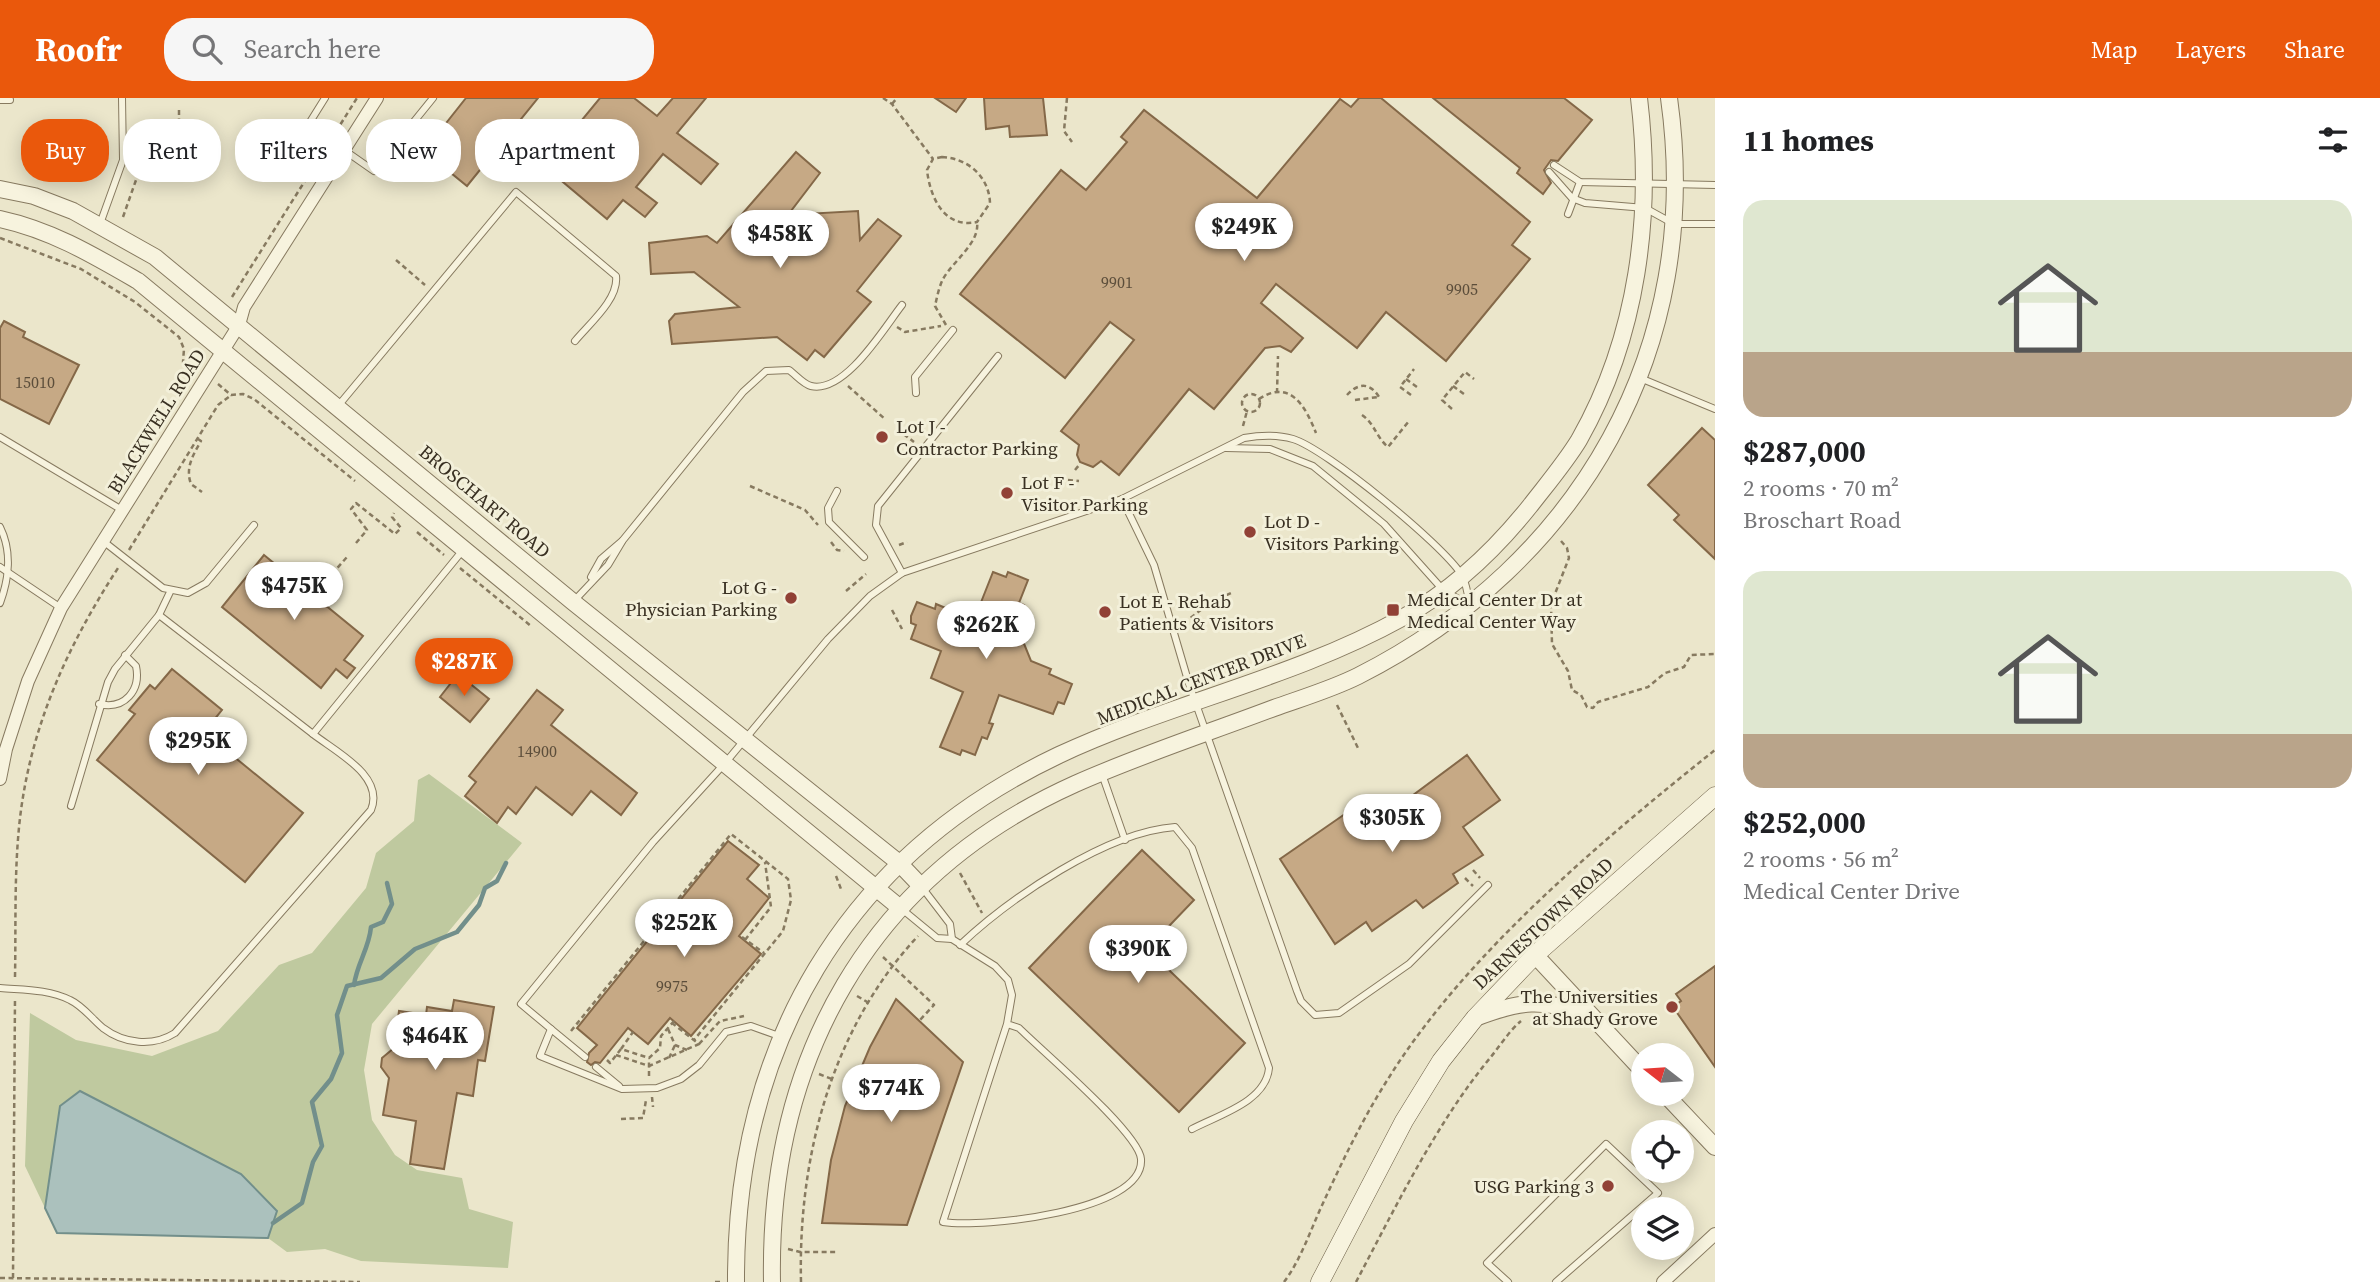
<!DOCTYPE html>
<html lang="en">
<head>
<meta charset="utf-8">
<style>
	body { margin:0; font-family:"Source Serif 4",serif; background:#f6f6f6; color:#202124; height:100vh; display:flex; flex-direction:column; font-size:26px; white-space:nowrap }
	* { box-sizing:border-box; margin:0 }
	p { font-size:23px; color:#757577 }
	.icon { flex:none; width:38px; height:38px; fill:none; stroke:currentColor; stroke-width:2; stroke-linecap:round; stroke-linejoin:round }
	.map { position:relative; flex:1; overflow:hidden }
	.panel { display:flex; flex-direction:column; background:#fff; width:665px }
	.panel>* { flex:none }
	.top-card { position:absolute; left:21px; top:21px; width:665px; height:63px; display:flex; gap:14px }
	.needle { width:46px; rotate:287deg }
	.fabs { position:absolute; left:1631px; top:945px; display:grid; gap:14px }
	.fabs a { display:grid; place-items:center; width:63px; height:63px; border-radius:50%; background:#fff; box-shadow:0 4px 18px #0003; font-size:35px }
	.price { position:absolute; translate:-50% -60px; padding:0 16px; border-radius:24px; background:#fff; color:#222; font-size:23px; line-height:46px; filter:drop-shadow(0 2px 4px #0008) }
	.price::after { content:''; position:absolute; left:50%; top:42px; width:21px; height:16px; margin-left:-10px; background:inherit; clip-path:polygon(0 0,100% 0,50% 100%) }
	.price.on { background:#ea580c; color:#fff }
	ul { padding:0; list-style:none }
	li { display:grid; align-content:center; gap:14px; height:371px; padding:0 28px }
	li span { display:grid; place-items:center; height:217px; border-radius:21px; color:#555 }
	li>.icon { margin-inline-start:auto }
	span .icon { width:126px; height:126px; fill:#fffc; stroke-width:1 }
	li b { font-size:30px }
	h2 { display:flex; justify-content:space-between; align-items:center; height:84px; padding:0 28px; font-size:30px }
	.chip { padding:0 24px; border-radius:28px; background:#fff; box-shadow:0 4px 18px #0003; font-size:24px; line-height:63px }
	.chip.on { background:#ea580c; color:#fff }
	header { display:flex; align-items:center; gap:42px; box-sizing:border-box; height:98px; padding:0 35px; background:#ea580c; color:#fff }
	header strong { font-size:33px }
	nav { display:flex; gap:38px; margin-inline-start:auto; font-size:24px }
	.search { width:490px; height:63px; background:#f6f6f6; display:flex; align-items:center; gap:18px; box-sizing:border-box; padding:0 24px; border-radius:28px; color:#757577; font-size:26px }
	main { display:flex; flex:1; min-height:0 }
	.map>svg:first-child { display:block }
</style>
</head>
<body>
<header>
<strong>Roofr</strong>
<div class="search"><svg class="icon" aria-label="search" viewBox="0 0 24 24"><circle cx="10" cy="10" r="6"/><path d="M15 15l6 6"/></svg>Search here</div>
<nav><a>Map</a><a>Layers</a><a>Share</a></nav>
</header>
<main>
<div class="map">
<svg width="1715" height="1184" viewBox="0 0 1715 1184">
	<rect width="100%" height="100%" fill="#ebe6cb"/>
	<!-- green -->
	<polygon fill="#bfc99f" points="429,676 522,745 372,926 364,972 372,1022 395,1057 417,1072 462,1080 469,1111 513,1124 508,1170 361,1163 325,1151 287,1154 268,1140 277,1112 60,1008 45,1110 25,1068 30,915 76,942 152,958 218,933 279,867 312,855 366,790 376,755 414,723 418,682"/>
	<!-- water -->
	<polygon fill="#abc1bd" stroke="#728f8b" stroke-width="2" points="80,993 241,1076 277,1113 268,1140 57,1135 45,1110 60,1008"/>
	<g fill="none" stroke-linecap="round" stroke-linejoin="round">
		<!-- stream -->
		<g stroke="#728f8b" stroke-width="4.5">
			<path d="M354,887C357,865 369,851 371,829L383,824L392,806L387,785"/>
			<polyline points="273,1125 302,1105 313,1064 322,1048 312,1004 331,981 342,955 337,917 347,888 381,880 415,851 457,834 479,807 485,790 497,783 506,765"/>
		</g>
	</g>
	<!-- building -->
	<g fill="#c6a985" stroke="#846848" stroke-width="2">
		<polygon points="466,0 538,0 467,88 424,53"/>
		<polygon points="600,0 634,0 657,18 673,0 706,0 677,35 718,66 701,86 663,56 636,89 657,105 645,119 623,102 607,121 544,68"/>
		<polygon points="935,0 966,0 956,14"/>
		<polygon points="984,0 1043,0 1047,37 1010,39 1009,28 986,31"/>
		<polygon points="1359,0 1381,0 1530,124 1512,147 1530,161 1446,263 1386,214 1357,250 1276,186 1261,205 1303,240 1291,254 1280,248 1265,250 1214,311 1189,291 1119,377 1101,363 1093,369 1080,364 1077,357 1079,347 1061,333 1134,242 1110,224 1065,280 960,196 1061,72 1086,92 1127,44 1121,39 1144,12 1257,100 1340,1 1351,9"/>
		<polygon points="1433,0 1564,0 1592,22 1558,63 1551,62 1544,72 1551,85 1543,96 1517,75 1520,70"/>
		<polygon points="796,54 820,75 788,117 858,113 860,142 878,121 901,138 857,193 871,204 824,259 815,252 807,262 777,239 672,246 669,223 675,216 739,209 694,174 651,176 649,145 707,138 717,145"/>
		<polygon points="4,223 25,234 23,239 79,267 49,326 0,301 0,230"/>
		<polygon points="1702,330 1715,342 1715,461 1674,422 1679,417 1648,387"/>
		<polygon points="264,457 363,538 344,562 355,570 347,580 336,571 321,590 222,509"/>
		<polygon points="993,474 1006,479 1008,474 1028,482 1019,505 1024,507 1016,526 1031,563 1051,571 1049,576 1072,586 1064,606 1058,604 1053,616 999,597 989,625 993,626 987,641 982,639 975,657 962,652 960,657 940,649 963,594 931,580 941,553 911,541 916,527 911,525 911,518 917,504 935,511 936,506 974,522"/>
		<polygon points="172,571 222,612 209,628 227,643 222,649 303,715 245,784 97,662 135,616 129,612 150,587 155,591"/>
		<polygon points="458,576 489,601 470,624 440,599"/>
		<polygon points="537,592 563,612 551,627 637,695 621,717 591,693 572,717 536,689 516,716 508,709 497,725 465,698 476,684 469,678"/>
		<polygon points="1467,657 1500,702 1463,729 1483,757 1453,776 1458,785 1423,810 1416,802 1372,833 1366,824 1335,846 1280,761 1355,709 1370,729"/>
		<polygon points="728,743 759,767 747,781 769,800 739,838 761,856 691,938 670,920 648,946 628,930 600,965 595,964 591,967 587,964 589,955 597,947 577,930"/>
		<polygon points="1142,752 1194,802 1147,851 1245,945 1179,1014 1029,870"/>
		<polygon points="1715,868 1715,969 1673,909 1681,903 1676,896"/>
		<polygon points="896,901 963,964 907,1127 822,1125 831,1062 845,1008 870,949"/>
		<polygon points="454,902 494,909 485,963 478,962 473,998 457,995 444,1071 410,1066 416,1023 383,1017 389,980 381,969 382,960 394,950 399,913 426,917 427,909 452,913"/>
	</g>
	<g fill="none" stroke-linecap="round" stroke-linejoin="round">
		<!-- service casing -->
		<g stroke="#877a60" stroke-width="8">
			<g id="service">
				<polyline points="0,2 10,2"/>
				<polyline points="295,48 325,0"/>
				<polyline points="344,52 374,73 433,0"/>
				<polyline points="1554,67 1580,84 1715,87"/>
				<polyline points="1549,74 1572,100 1585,105 1645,110 1674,126 1715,126"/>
				<polyline points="1568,116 1580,84"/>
				<polyline points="100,126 123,62 122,0"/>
				<polyline points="1640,280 1715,311"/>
				<polyline points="916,295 915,279 953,232"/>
				<path d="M338,308L516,94L616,178C619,201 589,226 575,243"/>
				<polyline points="0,339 122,412"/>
				<polyline points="1226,350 1270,351 1313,368 1384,426 1444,493 1466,505"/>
				<polyline points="837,393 828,410 829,424 864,459"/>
				<polyline points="1122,401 1154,467 1189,586 1297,893 1301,903 1315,917 1339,915 1409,866 1488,787"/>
				<path d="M0,429C12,453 9,481 0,505"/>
				<polyline points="103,443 163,490 188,495 206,485 254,427"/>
				<polyline points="0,469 61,510"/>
				<polyline points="902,475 876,427 878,408 998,258"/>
				<polyline points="591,479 601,461 622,443"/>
				<path d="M573,504L608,467L623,442L743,294L766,273L789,272C796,277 803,286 811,288C845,296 884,230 902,207"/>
				<polyline points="159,517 170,494"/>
				<path d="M99,606C125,612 141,592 136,568L125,557"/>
				<polyline points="1102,676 1125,742"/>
				<polyline points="71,708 108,584 115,571 159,517 313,636 463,452"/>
				<polyline points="924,792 950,826 952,841"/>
				<path d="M903,812L937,840L952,841L995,868L1008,882L1012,897L1007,926L943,1124C981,1130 1145,1114 1141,1061C1139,1035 1042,953 1019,930L1007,926"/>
				<path d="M960,847C1010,800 1106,734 1175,729L1192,750L1269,970C1266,1004 1218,1017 1192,1031"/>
				<path d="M0,890C23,892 48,891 70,902C83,908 92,921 103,930C124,946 153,949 175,935L371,712C385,678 336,654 313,636"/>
				<path d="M551,931L521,906L653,744L726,664L828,541L870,498L902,475L1122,401L1244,340C1261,337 1276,336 1293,341C1326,351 1442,446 1461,476C1466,483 1467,494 1469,502"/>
				<polyline points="585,959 551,931 540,958 622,991 657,990 681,981 699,967 726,934 751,928 779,938"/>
				<polyline points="596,969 619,988"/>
				<polyline points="1508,1184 1487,1165 1606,1046 1658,1095 1556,1184"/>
			</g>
		</g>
		<!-- minor casing -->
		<g stroke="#877a60" stroke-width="14">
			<g id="minor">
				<polyline points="0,681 6,651 28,583 61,510 239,227 244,209 377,0"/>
				<polyline points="1663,1184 1715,1136"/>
			</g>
		</g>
		<!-- tertiary casing -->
		<g stroke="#877a60" stroke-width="18">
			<g id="tertiary">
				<polyline points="0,91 34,98 73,113 155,159 573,504 898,764 920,787"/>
				<path d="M0,121C51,132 93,157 138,183L899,809"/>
				<polyline points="1535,857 1643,973"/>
				<path d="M1475,920C1522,902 1540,901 1588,916"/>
				<polyline points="1665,996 1715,1049"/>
				<path d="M736,1184C735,948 844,759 1059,657C1170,605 1294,580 1402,520C1453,492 1494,453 1530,408C1547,386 1565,365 1579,342C1638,238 1653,116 1639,0"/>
				<path d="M772,1184C768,962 868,779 1075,686C1140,657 1208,635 1274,610C1302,600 1332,591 1358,578C1581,465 1704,250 1669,0"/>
			</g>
		</g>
		<!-- secondary casing -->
		<g stroke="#695b43" stroke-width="19">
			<polyline id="secondary" points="1320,1184 1404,1023 1441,963 1475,920 1535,857 1715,698"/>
		</g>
		<!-- path -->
		<g stroke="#877a60" stroke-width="2.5" stroke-dasharray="5 3.5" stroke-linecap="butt">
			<polyline points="883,0 892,6 933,61"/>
			<polyline points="1067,0 1064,33 1072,44"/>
			<polyline points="892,6 897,0"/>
			<polyline points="179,34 179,11"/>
			<path d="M942,59C967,60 989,78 990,105L977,124C944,131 930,99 927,72L933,61Z"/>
			<polyline points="522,80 523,47"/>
			<polyline points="123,119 142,65 179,64 179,51"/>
			<polyline points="0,140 81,171 135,204 179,239 184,251 183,264 195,271"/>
			<polyline points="396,162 425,187"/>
			<polyline points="232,199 357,0"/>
			<path d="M946,227L935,208C937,199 939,189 943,181C953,163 980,145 977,124"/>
			<polyline points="897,229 905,234 941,228"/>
			<polyline points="1406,281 1417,289"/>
			<polyline points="218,286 231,297 243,296 254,301 355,383"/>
			<polyline points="848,288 886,322"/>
			<polyline points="1453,288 1464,296"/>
			<polyline points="1277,295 1278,258"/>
			<circle cx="1251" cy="305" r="9"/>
			<path d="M1347,297C1358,285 1370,284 1379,299"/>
			<polyline points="1411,297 1400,289 1414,271"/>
			<path d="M1259,301C1291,280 1306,310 1316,335"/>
			<polyline points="1355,302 1378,299"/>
			<polyline points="1452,311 1442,302 1465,274 1474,281"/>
			<path d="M1362,317C1375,326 1376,339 1388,349L1409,323"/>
			<polyline points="1243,328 1247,313"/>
			<polyline points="897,331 914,344"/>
			<path d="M198,341L201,343C193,357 185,370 191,386L202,394"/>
			<polyline points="1075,372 1080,366"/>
			<polyline points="1068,382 1079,383"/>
			<polyline points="750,388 805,412 818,427"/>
			<polyline points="417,434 444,457"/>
			<polyline points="1561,443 1567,450 1569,460 1551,506 1552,546 1568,573 1572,592 1581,597 1587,609 1593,610 1598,604 1648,589 1665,575 1684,569 1691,557 1715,556"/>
			<polyline points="831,444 837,452 844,453"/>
			<polyline points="356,445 367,432 351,411 356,405 395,436 401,430 392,419 394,415"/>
			<polyline points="899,447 907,444"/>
			<polyline points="129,452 218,307 230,298"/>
			<polyline points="460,470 531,528"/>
			<polyline points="332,476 347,459"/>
			<polyline points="846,493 866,476"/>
			<polyline points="892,512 902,531"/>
			<polyline points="1184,525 1211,504 1231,495"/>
			<polyline points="1337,607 1358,650"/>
			<polyline points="1473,772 1480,780"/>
			<polyline points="960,775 982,815"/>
			<polyline points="836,778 841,791"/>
			<polyline points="1465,780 1473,788"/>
			<polyline points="742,839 764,855"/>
			<polyline points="745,842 771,809 765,764"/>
			<polyline points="883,859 934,907 919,923"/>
			<path d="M15,879C16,826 14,772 20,720C31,627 68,547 118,470"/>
			<polyline points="857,898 869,905"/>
			<polyline points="668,931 675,947 687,952"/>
			<polyline points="571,933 731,736 788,781 791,802 783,833 694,942"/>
			<polyline points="699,946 720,923 744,918"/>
			<polyline points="621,951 633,934"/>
			<polyline points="616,957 649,968 699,946 672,925"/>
			<polyline points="669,960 675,947"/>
			<polyline points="607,962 610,965 621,951 649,960 660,950 661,938 674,923"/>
			<polyline points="819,976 832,981"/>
			<polyline points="649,978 649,961"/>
			<polyline points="652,999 653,1009"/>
			<polyline points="621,1021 643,1020 646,1002"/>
			<polyline points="788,1151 800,1154 836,1154"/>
			<polyline points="0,1180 360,1184"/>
			<polyline points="13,1180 15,900"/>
			<polyline points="715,1184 722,1184"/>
			<path d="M801,1184C798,1060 831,931 918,838"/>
			<path d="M1284,1184C1302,1160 1311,1130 1324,1103C1343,1062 1363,1020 1388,981C1465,857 1601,743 1715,652"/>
			<path d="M1356,1184C1395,1110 1437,1024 1490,960C1500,948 1509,933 1521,923"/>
		</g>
		<!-- service -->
		<use href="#service" stroke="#f7f3de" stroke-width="6"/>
		<!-- minor -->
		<use href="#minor" stroke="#f7f3de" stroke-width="12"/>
		<!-- tertiary -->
		<use href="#tertiary" stroke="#f7f3de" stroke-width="16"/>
		<!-- secondary -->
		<use href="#secondary" stroke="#f7f3de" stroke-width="18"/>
	</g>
	<!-- markers -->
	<g fill="#914136" stroke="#f3f0da" stroke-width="2.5">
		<circle cx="882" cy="339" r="7"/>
		<circle cx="1007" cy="395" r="7"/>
		<circle cx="1250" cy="434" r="7"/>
		<circle cx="791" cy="500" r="7"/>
		<rect x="1386" y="505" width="14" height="14" rx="3.5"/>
		<circle cx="1105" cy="514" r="7"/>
		<circle cx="1672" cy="909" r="7"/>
		<circle cx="1608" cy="1088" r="7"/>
	</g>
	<g text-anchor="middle" stroke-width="6" stroke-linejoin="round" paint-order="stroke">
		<!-- number labels -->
		<g font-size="16" fill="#5c4e3b">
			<text x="1117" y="190">9901</text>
			<text x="1462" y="197">9905</text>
			<text x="35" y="290">15010</text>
			<text x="537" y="659">14900</text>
			<text x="672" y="894">9975</text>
		</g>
		<!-- street labels -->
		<g font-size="19" fill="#393022" stroke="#f3f0da">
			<text transform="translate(156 323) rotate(-58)" y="7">BLACKWELL ROAD</text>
			<text transform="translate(485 403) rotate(40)" y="7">BROSCHART ROAD</text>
			<text transform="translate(1201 581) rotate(-21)" y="7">MEDICAL CENTER DRIVE</text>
			<text transform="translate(1543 825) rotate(-43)" y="7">DARNESTOWN ROAD</text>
		</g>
		<!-- poi labels -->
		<g font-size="19" fill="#393022" stroke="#f3f0da" text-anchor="start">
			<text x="896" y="335">Lot J -<tspan x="896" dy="22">Contractor Parking</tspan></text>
			<text x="1021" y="391">Lot F -<tspan x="1021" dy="22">Visitor Parking</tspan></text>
			<text x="1264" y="430">Lot D -<tspan x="1264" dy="22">Visitors Parking</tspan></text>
			<text x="777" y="496" text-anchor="end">Lot G -<tspan x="777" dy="22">Physician Parking</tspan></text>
			<text x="1407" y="508">Medical Center Dr at<tspan x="1407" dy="22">Medical Center Way</tspan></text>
			<text x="1119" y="510">Lot E - Rehab<tspan x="1119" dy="22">Patients &amp; Visitors</tspan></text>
			<text x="1658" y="905" text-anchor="end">The Universities<tspan x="1658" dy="22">at Shady Grove</tspan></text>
			<text x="1594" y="1095" text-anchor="end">USG Parking 3</text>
		</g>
	</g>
</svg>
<div class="fabs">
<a><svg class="needle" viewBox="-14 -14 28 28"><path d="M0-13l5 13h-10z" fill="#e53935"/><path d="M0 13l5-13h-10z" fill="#757577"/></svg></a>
<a><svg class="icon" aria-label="locate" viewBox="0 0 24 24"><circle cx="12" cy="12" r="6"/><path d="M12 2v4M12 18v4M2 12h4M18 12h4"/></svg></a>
<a><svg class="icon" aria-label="layers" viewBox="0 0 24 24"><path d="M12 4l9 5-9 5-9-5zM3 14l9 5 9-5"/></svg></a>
</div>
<b class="price" style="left:1244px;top:165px">$249K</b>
<b class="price" style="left:780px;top:172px">$458K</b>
<b class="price" style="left:294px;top:524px">$475K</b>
<b class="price" style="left:986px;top:563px">$262K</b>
<b class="price on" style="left:464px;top:600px">$287K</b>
<b class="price" style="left:198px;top:679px">$295K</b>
<b class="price" style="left:1392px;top:756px">$305K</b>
<b class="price" style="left:684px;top:861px">$252K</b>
<b class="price" style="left:1138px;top:887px">$390K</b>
<b class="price" style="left:435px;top:974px">$464K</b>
<b class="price" style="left:891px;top:1026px">$774K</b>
<div class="top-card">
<a class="chip on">Buy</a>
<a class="chip">Rent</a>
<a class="chip">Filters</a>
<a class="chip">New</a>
<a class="chip">Apartment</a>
</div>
</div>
<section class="panel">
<h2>11 homes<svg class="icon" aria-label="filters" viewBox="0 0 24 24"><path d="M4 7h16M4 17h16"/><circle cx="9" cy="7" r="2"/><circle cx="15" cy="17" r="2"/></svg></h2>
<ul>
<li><span style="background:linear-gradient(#dfe7d0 70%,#b9a48a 0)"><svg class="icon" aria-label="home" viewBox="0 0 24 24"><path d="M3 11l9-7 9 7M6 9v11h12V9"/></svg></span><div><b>$287,000</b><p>2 rooms · 70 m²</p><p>Broschart Road</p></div></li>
<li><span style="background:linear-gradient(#dfe7d0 75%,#b9a48a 0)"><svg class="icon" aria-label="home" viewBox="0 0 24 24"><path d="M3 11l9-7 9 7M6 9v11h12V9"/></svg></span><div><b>$252,000</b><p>2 rooms · 56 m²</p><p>Medical Center Drive</p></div></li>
</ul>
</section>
</main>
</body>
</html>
